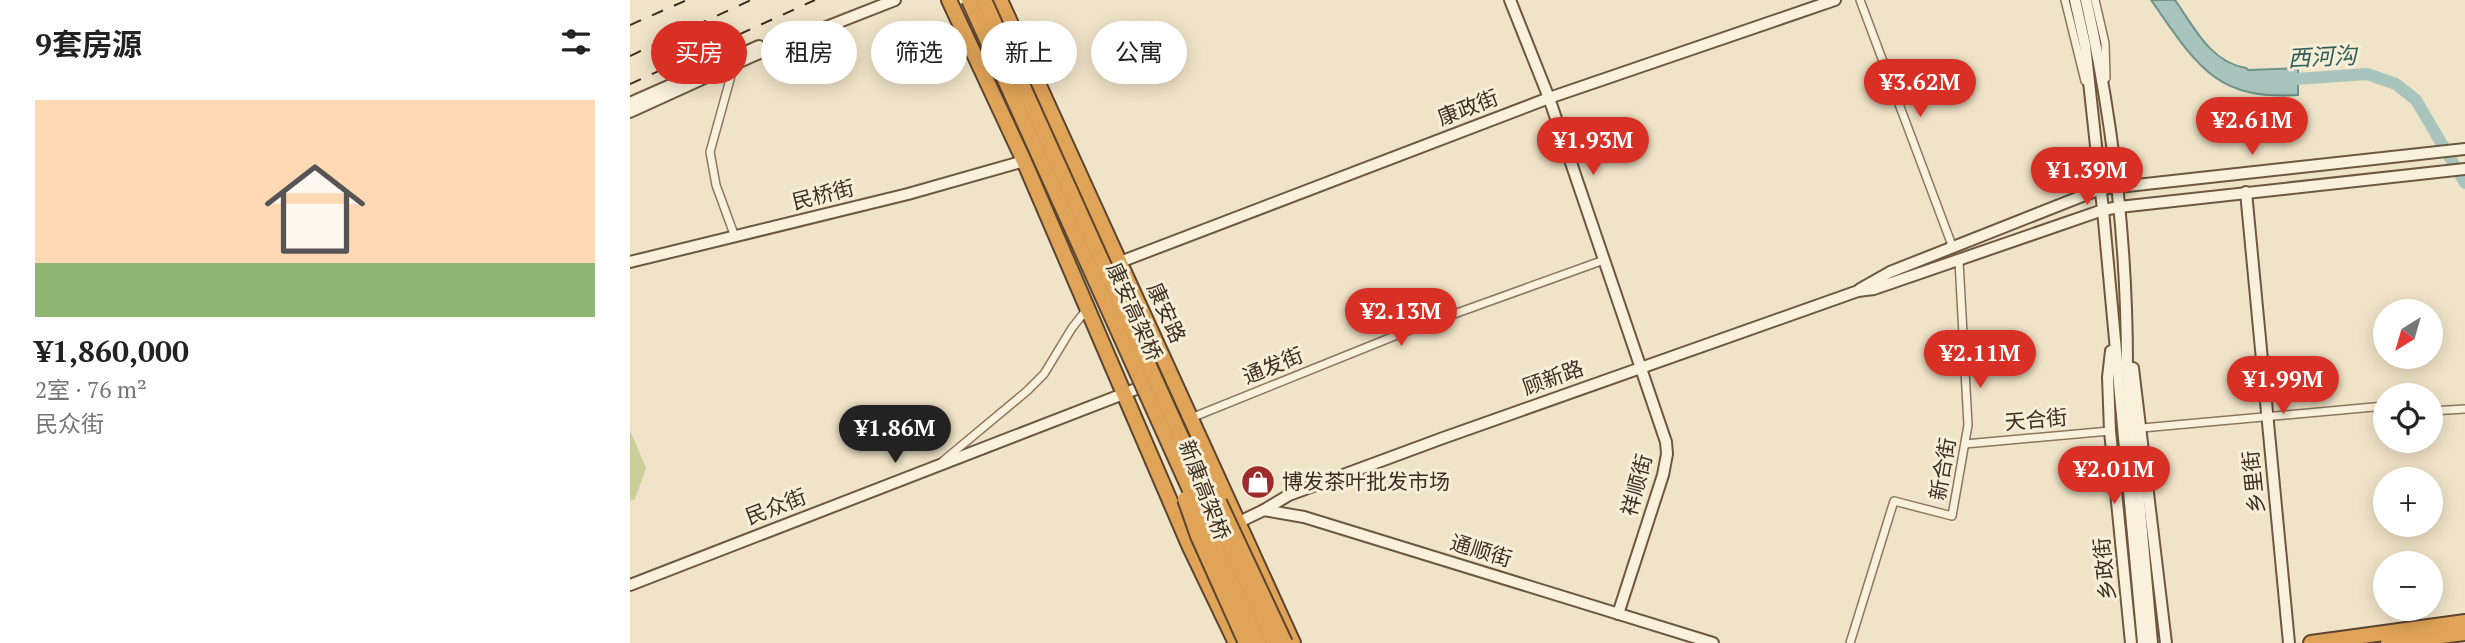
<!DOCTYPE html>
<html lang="zh">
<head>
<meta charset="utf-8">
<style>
	body { margin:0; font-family:"PT Serif","Noto Sans SC",serif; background:#f2f2f2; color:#222; height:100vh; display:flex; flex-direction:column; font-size:26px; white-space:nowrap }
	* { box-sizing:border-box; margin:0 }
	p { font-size:23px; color:#767676 }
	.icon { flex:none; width:38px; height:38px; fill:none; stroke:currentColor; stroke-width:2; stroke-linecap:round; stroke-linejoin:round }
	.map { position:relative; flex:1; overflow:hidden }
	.drawer { display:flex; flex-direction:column; background:#fff; width:630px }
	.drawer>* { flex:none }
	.top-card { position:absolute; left:21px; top:21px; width:665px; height:63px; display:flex; gap:14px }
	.needle { width:46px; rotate:217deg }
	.buttons { position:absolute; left:1743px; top:299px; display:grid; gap:14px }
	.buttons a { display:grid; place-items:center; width:70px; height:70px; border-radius:50%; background:#fff; box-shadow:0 4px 18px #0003; font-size:35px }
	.price { position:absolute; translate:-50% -60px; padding:0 16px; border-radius:24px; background:#d93025; color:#fff; font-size:23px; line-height:46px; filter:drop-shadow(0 2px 4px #0008) }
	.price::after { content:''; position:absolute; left:50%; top:42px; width:21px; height:16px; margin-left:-10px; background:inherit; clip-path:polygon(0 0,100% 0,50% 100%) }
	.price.current { background:#222; color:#fff }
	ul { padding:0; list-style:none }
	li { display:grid; align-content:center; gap:14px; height:371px; padding:0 35px }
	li+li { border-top:2px solid #e0e0e0 }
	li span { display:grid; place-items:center; height:217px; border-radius:0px; color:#555 }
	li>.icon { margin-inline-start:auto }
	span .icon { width:126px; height:126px; fill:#fffc; stroke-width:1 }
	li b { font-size:30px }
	h2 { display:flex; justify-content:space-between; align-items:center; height:84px; padding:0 35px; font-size:30px }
	.tag { padding:0 24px; border-radius:32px; background:#fff; box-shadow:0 4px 18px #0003; font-size:24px; line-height:63px }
	.tag.current { background:#d93025; color:#fff }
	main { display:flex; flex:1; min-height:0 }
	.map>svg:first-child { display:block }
</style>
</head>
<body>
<main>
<section class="drawer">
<h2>9套房源<svg class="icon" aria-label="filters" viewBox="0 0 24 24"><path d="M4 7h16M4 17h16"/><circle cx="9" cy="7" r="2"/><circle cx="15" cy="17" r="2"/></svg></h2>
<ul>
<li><span style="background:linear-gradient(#ffd9b3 75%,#8fb573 0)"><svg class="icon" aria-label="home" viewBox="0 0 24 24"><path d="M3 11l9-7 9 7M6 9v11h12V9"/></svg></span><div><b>¥1,860,000</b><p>2室 · 76 m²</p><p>民众街</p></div></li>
</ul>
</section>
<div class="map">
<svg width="1835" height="643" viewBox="0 0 1835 643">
	<rect width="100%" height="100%" fill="#f0e4c8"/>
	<!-- green -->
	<polygon fill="#c9cf9b" points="0,430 16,468 5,499 0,501"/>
	<!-- water -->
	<path fill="#a9c4bc" stroke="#6f938a" stroke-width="2" d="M1521,0H1545C1564,27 1580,62 1616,68L1618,70L1668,68V95C1584,101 1565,62 1521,0Z"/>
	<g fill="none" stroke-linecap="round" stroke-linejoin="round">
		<!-- river -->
		<polyline stroke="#a9c4bc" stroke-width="12" points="1652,80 1737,74 1766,84 1786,100 1835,183"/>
		<!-- street casing -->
		<g stroke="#8d765c" stroke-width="10">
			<g id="street">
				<polyline points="1230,0 1323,248"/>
				<polyline points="1435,0 1455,81"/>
				<polyline points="1465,0 1475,43 1476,78"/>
				<polyline points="104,65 80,152 86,185 105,237"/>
				<polyline points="1801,411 1835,409"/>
				<polyline points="561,418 777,331 974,260"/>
				<polyline points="1512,428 1755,406"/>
				<polyline points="1335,444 1480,431"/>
				<polyline points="313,461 397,391 414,374 442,328 457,309"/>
				<polyline points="1220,643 1264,501 1322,516 1338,425 1329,261"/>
			</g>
		</g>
		<!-- secondary casing -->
		<g stroke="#6f573f" stroke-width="14">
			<g id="secondary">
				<polyline points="880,0 919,98 1036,442 1037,454 1033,475 988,614"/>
				<polyline points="1445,0 1455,45 1473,210 1513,643"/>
				<path d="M1456,0C1483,120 1497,243 1497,366L1522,643"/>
				<polyline points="0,103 129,46"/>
				<polyline points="0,112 125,55 265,0"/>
				<polyline points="1616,192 1659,643"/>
				<polyline points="0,262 278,194 394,161"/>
				<polyline points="490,262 919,98 1205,0"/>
				<polyline points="1230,289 1260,272 1470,189 1835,149"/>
				<polyline points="1481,351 1478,377 1480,431 1501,643"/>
				<polyline points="1503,368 1536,643"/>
				<polyline points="634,510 659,495 813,438 1228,291 1244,289 1473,210 1489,207 1835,169"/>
				<polyline points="603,525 634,510 674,517 1083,643"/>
				<polyline points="0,585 519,384"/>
			</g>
		</g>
		<!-- highway casing -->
		<g stroke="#5b4430" stroke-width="18">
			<g id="highway">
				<polyline points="319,0 394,161 559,545 606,643"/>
				<polyline points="370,0 663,643"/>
				<polyline points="1681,643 1835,622"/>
				<polyline points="1758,643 1835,633"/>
			</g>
		</g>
		<!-- street -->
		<use href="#street" stroke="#faf1dc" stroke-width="7"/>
		<!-- secondary -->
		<use href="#secondary" stroke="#faf1dc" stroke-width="10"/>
		<!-- highway -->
		<use href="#highway" stroke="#e0a458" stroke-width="14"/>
		<!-- rail -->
		<g stroke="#3d2e20" stroke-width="2" stroke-dasharray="12 12" stroke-linecap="butt">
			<polyline points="0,25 57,0"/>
			<polyline points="0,56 121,0"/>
			<polyline points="0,84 185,0"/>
		</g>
		<!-- highway-bridge casing -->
		<g stroke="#5b4430" stroke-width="18" stroke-linecap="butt">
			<g id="highway-bridge">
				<polyline points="339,0 629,643"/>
				<polyline points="354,0 644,643"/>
				<polyline points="555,499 568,536 616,643"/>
				<polyline points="589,502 655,643"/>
			</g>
		</g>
		<!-- highway-bridge -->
		<use href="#highway-bridge" stroke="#e0a458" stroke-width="14"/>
	</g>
	<!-- icons -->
	<defs>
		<g id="shop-disc" transform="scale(1.75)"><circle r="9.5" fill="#9e2a2b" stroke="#f7eed8"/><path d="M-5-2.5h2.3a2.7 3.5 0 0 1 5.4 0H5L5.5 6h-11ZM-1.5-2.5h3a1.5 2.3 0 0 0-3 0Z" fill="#fff"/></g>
	</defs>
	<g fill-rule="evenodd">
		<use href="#shop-disc" x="628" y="482"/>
	</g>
	<g text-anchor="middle" stroke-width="6" stroke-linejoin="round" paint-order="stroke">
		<!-- street labels -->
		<g font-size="21" fill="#3d2e20" stroke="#f7eed8">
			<text transform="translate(838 108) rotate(-21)" y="7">康政街</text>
			<text transform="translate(193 195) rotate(-14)" y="7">民桥街</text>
			<text transform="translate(504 312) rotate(66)" y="7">康安高架桥</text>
			<text transform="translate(536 313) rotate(66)" y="7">康安路</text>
			<text transform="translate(643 366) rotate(-22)" y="7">通发街</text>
			<text transform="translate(923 378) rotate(-20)" y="7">顾新路</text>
			<text transform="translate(1406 420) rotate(-5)" y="7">天合街</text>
			<text transform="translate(1313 469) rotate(-80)" y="7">新合街</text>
			<text transform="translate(1624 482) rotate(-96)" y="7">乡里街</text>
			<text transform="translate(1007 485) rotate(-75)" y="7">祥顺街</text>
			<text transform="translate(574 490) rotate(69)" y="7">新康高架桥</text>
			<text transform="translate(146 507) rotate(-21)" y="7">民众街</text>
			<text transform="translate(851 551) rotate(17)" y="7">通顺街</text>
			<text transform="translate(1475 569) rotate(-96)" y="7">乡政街</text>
		</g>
		<!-- poi labels -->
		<g font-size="21" fill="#3d2e20" stroke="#f7eed8" text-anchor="start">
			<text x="652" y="489">博发茶叶批发市场</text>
		</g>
		<!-- water labels -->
		<g font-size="23" font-style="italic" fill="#2f5d5a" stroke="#f7eed8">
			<text transform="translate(1692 57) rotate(-3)" y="8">西河沟</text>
		</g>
	</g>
</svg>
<div class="buttons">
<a><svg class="needle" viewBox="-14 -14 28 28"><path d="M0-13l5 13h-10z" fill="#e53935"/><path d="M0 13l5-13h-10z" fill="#767676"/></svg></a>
<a><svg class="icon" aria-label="locate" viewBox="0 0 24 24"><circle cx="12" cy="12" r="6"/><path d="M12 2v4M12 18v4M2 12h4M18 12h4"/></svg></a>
<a>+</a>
<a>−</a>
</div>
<b class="price" style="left:1290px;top:119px">¥3.62M</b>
<b class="price" style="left:1622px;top:157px">¥2.61M</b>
<b class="price" style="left:963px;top:177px">¥1.93M</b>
<b class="price" style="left:1457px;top:207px">¥1.39M</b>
<b class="price" style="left:771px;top:348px">¥2.13M</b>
<b class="price" style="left:1350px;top:390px">¥2.11M</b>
<b class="price" style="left:1653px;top:416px">¥1.99M</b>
<b class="price current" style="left:265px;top:465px">¥1.86M</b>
<b class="price" style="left:1484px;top:506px">¥2.01M</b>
<div class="top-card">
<a class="tag current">买房</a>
<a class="tag">租房</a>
<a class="tag">筛选</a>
<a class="tag">新上</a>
<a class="tag">公寓</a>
</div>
</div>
</main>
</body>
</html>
